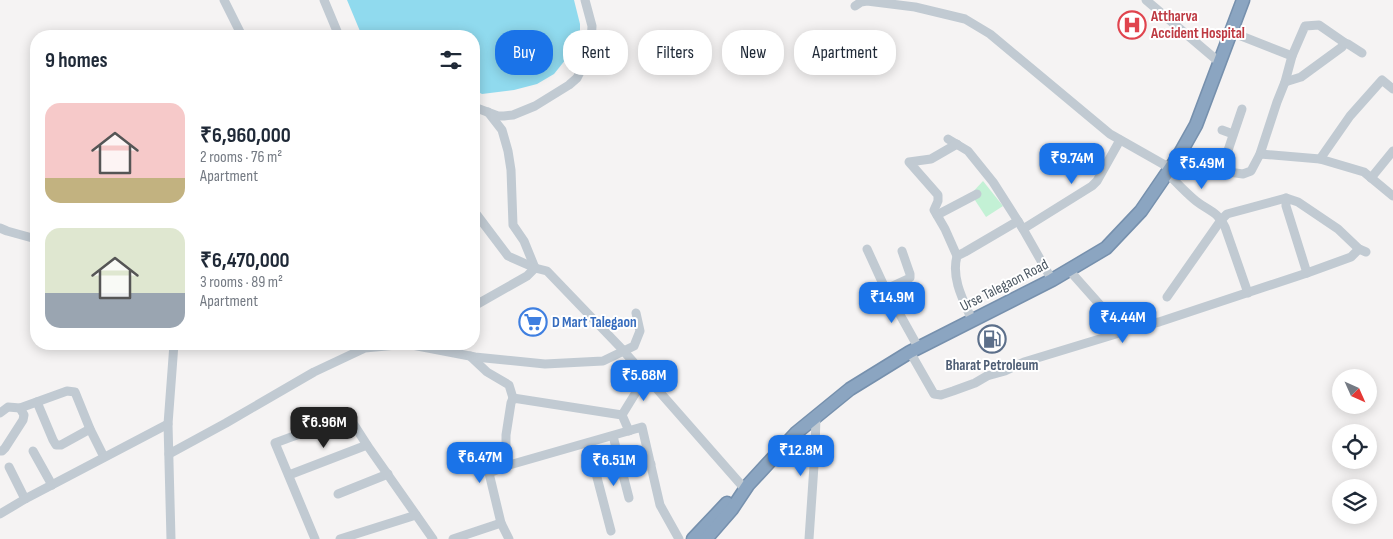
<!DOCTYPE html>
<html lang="en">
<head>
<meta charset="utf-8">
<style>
	body { margin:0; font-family:"Sofia Sans Condensed",sans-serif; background:#f6f6f7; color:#1f2937; height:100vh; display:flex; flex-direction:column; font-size:19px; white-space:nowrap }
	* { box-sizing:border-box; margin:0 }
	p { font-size:16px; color:#747a83 }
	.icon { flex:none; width:28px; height:28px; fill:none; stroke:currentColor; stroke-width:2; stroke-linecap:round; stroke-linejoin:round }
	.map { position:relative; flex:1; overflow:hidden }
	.sheet { position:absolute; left:30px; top:30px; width:450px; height:320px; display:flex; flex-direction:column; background:#fff; border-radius:20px; box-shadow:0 2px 12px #0003 }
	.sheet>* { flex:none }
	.hud { position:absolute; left:495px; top:30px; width:475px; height:45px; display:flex; gap:10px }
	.needle { width:32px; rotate:135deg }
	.tools { position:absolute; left:1332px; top:369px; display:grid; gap:10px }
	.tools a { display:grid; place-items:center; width:45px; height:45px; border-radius:50%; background:#fff; box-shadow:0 2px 12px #0003; font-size:25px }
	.price { position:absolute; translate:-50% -42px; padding:0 11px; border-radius:10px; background:#1a73e8; color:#fff; font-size:16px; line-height:32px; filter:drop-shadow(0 1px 2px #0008) }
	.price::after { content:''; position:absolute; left:50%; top:30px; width:15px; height:11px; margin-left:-8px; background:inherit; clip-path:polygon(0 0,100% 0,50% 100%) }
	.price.selected { background:#222; color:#fff }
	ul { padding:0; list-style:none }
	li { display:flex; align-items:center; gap:15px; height:125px; padding:0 15px }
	li span { display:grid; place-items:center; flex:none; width:140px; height:100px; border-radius:15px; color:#555 }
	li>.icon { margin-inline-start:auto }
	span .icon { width:60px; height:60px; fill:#fffc; stroke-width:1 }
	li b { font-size:21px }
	h2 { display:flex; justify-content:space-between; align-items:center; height:60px; padding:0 15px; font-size:21px }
	.pill { padding:0 18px; border-radius:20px; background:#fff; box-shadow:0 2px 12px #0003; font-size:18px; line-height:45px }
	.pill.selected { background:#1a73e8; color:#fff }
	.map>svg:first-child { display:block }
</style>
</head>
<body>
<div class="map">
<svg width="1393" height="539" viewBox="0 0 1393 539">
	<rect width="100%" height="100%" fill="#f5f3f3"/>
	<!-- green -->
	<polygon fill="#c3f1d5" points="983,181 1003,206 986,217 971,194"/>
	<!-- water -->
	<polygon fill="#90daee" points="347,0 574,0 580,24 580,36 574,49 554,74 537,84 514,90 482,94 474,90 474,36 362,36"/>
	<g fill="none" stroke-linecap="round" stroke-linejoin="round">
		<!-- highway casing -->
		<g stroke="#7690ad" stroke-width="15">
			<g id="highway">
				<polyline points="693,539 727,503"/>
				<polyline points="706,539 732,509 748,485 796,433 850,389 910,352 1052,280 1106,248 1141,211 1178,157 1196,125 1243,0"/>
			</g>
		</g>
		<!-- minor -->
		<g stroke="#c1cad2" stroke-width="9">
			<polyline points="224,0 242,36"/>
			<polyline points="324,0 339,36"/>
			<polyline points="1146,0 1219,62"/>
			<polyline points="855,6 861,2 867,1 915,7 965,19 990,34 1110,134 1170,168"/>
			<polyline points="1231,32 1292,56"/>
			<polyline points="1285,82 1301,77 1342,47 1345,43"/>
			<polyline points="474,107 498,116 504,116 513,115 535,106 569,85 577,78 581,70 591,43 592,26 585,0"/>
			<polyline points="488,112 502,130 508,151 511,170 513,225 524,241 535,268"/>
			<polyline points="1222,130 1233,134"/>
			<polyline points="948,139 968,151 993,182 1023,229 1052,280"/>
			<polyline points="1260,154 1320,159 1364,172 1393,196"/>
			<polyline points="1178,157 1207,169 1243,174 1251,171 1260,154 1277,102 1285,82 1292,56 1305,26 1319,25 1345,43 1348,44 1362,53"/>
			<polyline points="1320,159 1350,116 1382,80 1393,89"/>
			<polyline points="1221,171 1242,109"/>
			<path d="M1167,173C1176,182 1186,193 1196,201C1210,212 1216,210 1225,227L1248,293"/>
			<polyline points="1371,178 1393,151"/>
			<polyline points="1286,198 1286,206 1307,273"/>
			<polyline points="474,211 508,256 535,268"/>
			<polyline points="937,215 977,194"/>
			<polyline points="0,228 7,231 36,239"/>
			<polyline points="1023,229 1092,186 1097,181 1120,140"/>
			<polyline points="867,249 884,286 918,347"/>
			<polyline points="957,256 945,229 934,210 938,201 938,195 909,162 931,159 957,144"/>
			<polyline points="1069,270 1117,324 1120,330"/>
			<polyline points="886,289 910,278 910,274 902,251"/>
			<polyline points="1167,297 1221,220 1227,214 1286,198 1298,202 1338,229 1359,249 1366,252"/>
			<polyline points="474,306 527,276 535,268 547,271 621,348 744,488"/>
			<path d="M972,320C963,300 951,278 957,256L965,252L1018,221"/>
			<polyline points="910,352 934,394 941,395 953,391 975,383 987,376 1005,371 1024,362 1116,334 1120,330 1125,330 1159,322 1307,273 1351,257 1359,249"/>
			<polyline points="470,356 487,372 509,385 513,398"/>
			<polyline points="37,402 53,440 56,445 61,445 90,429"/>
			<polyline points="0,413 8,407 20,408 67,391 75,392 90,429 104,457"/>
			<polyline points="622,415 646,376"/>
			<polyline points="613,436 622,471 651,464"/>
			<polyline points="588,443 611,531"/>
			<polyline points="0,451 2,451 5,448 23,420 24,415 20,408"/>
			<polyline points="33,451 52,485"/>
			<polyline points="169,454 226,423 314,372 365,348 407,344 475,357 545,364 603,361 634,346 640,331 636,313"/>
			<polyline points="506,466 506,435 511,403 513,398 622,415 629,431"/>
			<polyline points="9,467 25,499"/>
			<polyline points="622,471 629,498"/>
			<polyline points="289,475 367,445"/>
			<polyline points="338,494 388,474"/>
			<polyline points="0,514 25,499 168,424"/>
			<polyline points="171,539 168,424 174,344"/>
			<polyline points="315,539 275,443 332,422 349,417 367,445 433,539"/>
			<polyline points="340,539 416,515"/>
			<polyline points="453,539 501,523"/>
			<polyline points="509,539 501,523 489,473 506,466 642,427 660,505 679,539"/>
			<polyline points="809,539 815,451 816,415"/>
		</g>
		<!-- highway -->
		<use href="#highway" stroke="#8ba5c1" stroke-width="12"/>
	</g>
	<!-- icons -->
	<defs>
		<g id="hospital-ring" transform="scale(1.4375)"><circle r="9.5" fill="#fff" stroke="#e0444e" stroke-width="1.5"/><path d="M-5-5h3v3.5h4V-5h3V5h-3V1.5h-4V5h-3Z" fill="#e0444e"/></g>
		<g id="supermarket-ring" transform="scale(1.4375)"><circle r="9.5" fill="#fff" stroke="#3f7fe0" stroke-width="1.5"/><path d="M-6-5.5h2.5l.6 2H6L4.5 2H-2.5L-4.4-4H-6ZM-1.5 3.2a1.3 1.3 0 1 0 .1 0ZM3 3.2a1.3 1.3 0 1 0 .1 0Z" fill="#3f7fe0"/></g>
		<g id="fuel-ring" transform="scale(1.4375)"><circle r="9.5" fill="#fff" stroke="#5c6f8a" stroke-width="1.5"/><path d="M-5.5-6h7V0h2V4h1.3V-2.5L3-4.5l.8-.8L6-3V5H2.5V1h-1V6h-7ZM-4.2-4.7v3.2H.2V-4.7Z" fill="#5c6f8a"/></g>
	</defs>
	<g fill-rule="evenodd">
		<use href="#hospital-ring" x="1132" y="25"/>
		<use href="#supermarket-ring" x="533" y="322"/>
		<use href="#fuel-ring" x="992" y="339"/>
	</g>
	<g text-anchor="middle" stroke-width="4" stroke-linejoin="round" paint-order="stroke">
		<!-- health labels -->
		<g font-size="15" font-weight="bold" fill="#be3a42" stroke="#fff" text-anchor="start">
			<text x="1151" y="21">Attharva<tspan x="1151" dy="17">Accident Hospital</tspan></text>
		</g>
		<!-- street labels -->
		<g font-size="15" fill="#4a5661" stroke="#fff">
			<text transform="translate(1004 285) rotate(-27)" y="5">Urse Talegaon Road</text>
		</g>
		<!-- shop labels -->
		<g font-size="15" font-weight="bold" fill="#366cbe" stroke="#fff" text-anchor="start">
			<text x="552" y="327">D Mart Talegaon</text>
		</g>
		<!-- service labels -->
		<g font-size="15" font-weight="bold" fill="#4e5e75" stroke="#fff">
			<text x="992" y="370">Bharat Petroleum</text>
		</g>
	</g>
</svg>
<div class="tools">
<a><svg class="needle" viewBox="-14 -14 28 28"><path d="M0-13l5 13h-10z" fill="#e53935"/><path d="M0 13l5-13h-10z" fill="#747a83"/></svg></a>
<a><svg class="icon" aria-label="locate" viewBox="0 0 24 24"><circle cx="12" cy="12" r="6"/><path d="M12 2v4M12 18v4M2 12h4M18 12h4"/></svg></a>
<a><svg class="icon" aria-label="layers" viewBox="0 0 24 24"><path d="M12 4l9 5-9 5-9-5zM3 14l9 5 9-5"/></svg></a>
</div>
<b class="price" style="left:1072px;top:185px">₹9.74M</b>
<b class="price" style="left:1202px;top:190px">₹5.49M</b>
<b class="price" style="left:892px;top:324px">₹14.9M</b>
<b class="price" style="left:1123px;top:344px">₹4.44M</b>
<b class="price" style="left:644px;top:402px">₹5.68M</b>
<b class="price selected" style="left:324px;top:449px">₹6.96M</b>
<b class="price" style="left:801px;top:477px">₹12.8M</b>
<b class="price" style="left:480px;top:484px">₹6.47M</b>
<b class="price" style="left:614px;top:487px">₹6.51M</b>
<div class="hud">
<a class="pill selected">Buy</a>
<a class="pill">Rent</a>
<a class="pill">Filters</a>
<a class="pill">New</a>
<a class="pill">Apartment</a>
</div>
<section class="sheet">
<h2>9 homes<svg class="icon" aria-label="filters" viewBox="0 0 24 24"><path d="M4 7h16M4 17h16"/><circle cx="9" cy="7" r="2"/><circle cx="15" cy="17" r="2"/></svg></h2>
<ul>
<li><span style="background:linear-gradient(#f6c9c9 75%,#c2b280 0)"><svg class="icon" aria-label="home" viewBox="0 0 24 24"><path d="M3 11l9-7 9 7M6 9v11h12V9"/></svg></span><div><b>₹6,960,000</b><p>2 rooms · 76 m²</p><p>Apartment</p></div></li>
<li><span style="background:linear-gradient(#dfe7d0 65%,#9aa5b1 0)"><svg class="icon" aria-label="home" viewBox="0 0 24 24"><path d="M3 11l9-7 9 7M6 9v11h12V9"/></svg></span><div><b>₹6,470,000</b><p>3 rooms · 89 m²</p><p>Apartment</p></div></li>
</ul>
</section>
</div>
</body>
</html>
